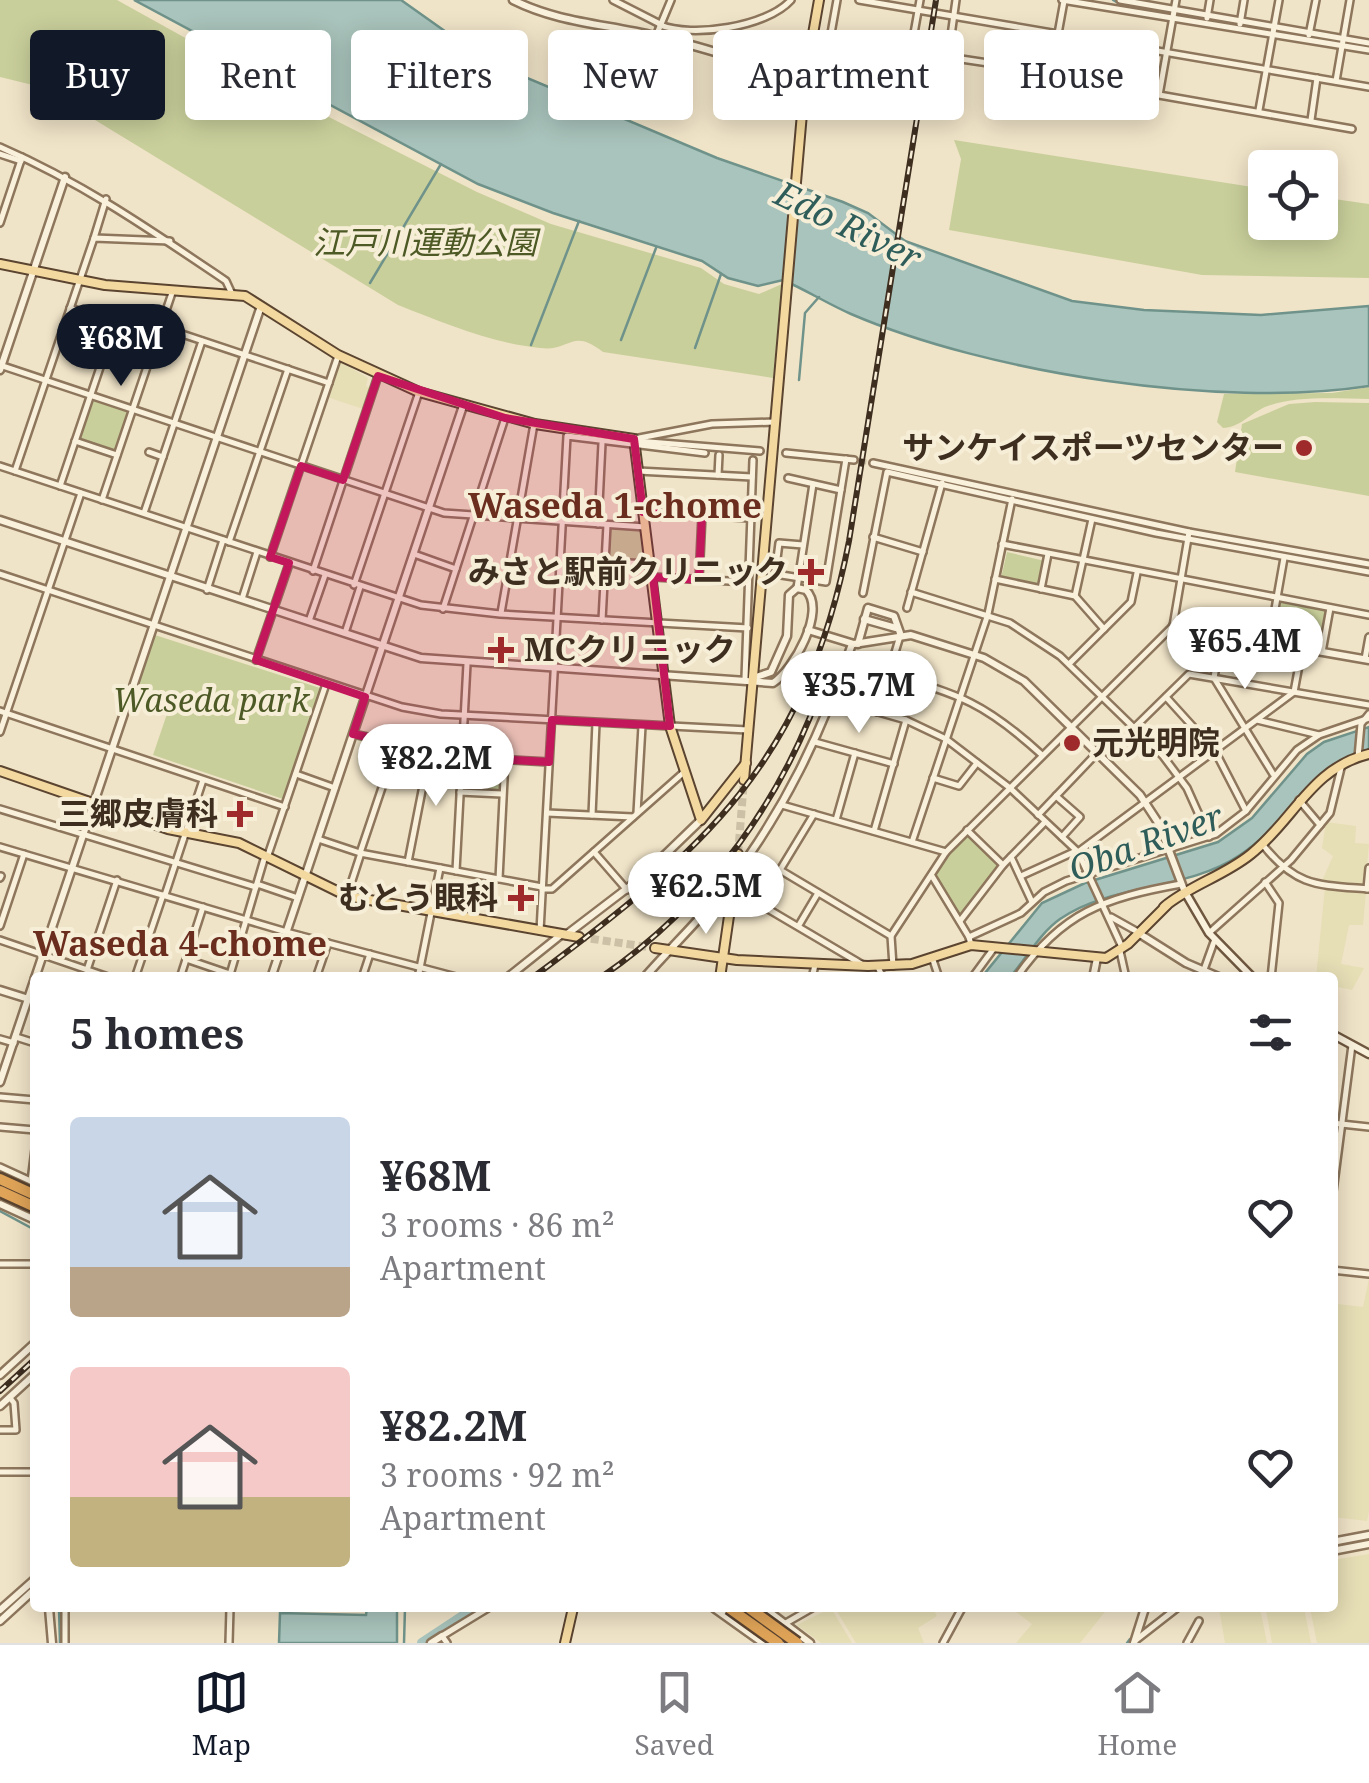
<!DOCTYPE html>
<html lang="en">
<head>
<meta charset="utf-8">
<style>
	body { margin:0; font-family:"Noto Serif","Noto Sans JP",serif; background:#f2f2f3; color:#2b2b33; height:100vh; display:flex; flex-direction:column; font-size:38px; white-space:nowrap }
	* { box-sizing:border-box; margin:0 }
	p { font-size:32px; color:#7c7c81 }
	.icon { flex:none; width:55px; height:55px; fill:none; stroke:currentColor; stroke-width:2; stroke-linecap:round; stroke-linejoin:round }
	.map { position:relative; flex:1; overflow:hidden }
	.drawer { position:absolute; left:30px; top:972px; width:1308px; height:640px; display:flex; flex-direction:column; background:#fff; border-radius:10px; box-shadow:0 5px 25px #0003 }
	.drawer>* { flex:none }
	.guide { position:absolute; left:30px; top:30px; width:1310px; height:90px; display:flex; gap:20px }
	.controls { position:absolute; left:1248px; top:150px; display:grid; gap:20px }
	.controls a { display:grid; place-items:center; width:90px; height:90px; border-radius:10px; background:#fff; box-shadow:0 5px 25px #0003; font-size:50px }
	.price { position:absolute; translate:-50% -85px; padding:0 22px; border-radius:35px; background:#fff; color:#222; font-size:32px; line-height:65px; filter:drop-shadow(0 2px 5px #0008) }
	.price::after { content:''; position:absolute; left:50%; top:60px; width:30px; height:22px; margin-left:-15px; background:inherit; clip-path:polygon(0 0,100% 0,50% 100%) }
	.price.active { background:#111827; color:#fff }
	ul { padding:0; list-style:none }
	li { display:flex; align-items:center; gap:30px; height:250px; padding:0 40px }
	li span { display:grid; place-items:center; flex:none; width:280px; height:200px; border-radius:10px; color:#555 }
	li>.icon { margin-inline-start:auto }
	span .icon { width:120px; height:120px; fill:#fffc; stroke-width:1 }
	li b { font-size:42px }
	h2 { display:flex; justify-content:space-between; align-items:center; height:120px; padding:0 40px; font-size:42px }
	.tag { padding:0 35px; border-radius:10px; background:#fff; box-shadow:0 5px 25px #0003; font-size:35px; line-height:90px }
	.tag.active { background:#111827; color:#fff }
	.menu { display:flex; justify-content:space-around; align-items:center; height:140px; border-top:2px solid #e1e1e2; background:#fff; font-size:28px; color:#7c7c81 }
	.menu a { display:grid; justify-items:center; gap:5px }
	.menu .active { color:#111827 }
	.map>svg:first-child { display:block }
</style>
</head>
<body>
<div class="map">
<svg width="1369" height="1643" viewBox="0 0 1369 1643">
	<rect width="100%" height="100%" fill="#f0e4c8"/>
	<!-- farmland -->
	<g fill="#e6deb5">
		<polygon points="339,361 368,378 366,386 370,388 363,409 327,397"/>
		<polygon points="1326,822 1356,826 1355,843 1369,844 1365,887 1322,881 1333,856 1322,848"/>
		<polygon points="1325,887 1366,892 1363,925 1349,925 1341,964 1364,968 1352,990 1333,986 1332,978 1316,978"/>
		<polygon points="1369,1279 1369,1511 1367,1521 1333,1517 1332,1314 1337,1314 1338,1304 1363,1307"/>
		<polygon points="1369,1554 1369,1643 1317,1643 1310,1608 1332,1608 1333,1560"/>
		<polygon points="831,1608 852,1643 821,1643 797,1625"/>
		<polygon points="835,1608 932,1608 937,1616 918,1628 924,1643 856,1643"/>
		<polygon points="1011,1608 1108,1608 1080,1643 1016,1643 1032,1624"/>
		<polygon points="1219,1608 1260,1608 1267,1643 1225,1643"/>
		<polygon points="1304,1608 1311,1643 1272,1643 1266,1610"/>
	</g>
	<!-- green -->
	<g fill="#c9cf9b">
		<path d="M0,0H117L315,110L477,192L551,224L701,268L724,284L759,294L782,284L773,378L603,352C571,327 571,352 540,348C491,343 444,323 398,305L41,87L0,77Z"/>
		<polygon points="954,140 1265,189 1265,222 1320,222 1320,197 1369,204 1369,278 1202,275 949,230 961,159"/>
		<path d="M1369,387V399C1337,399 1296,395 1265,407C1251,413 1239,428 1223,428L1217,422L1224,394L1332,393Z"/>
		<polygon points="94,400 129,412 116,452 80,440"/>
		<polygon points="1315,402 1369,403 1369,496 1235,472 1242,424 1289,404"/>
		<polygon points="611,528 643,531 647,562 608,559"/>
		<polygon points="1007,552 1045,561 1039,586 1001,578"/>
		<polygon points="1281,603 1327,611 1321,649 1275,641"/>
		<polygon points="155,635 320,688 283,799 153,755 170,705 136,693"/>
		<polygon points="466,759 501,762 500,790 464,790"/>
		<polygon points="967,835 999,866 960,916 934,874"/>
	</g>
	<!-- water -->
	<g fill="#a9c4bc" stroke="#6f938a" stroke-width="2.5">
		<path d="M134,0H401L487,61L717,158L843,202L868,213L905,241L1072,301L1144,310L1261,315L1369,306V386C1221,409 988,373 851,314C828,304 806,290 783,280L758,286L728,278L702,261L553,213L478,184Z"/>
		<path d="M1369,727V749C1297,776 1295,818 1240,855C1187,891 1112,883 1060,919C1040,933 1026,959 1010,977L981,978L1042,903L1085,883L1218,842L1252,818L1307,754L1324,742Z"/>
		<polygon points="367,1608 397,1608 397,1643 279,1643 280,1613 366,1615"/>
	</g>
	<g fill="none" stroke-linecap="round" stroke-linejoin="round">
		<!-- stream -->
		<g stroke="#6f938a" stroke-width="2.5">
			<polyline points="1113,0 1129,9"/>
			<polyline points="370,283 441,164"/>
			<polyline points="621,340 656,248"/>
			<polyline points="531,345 579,221"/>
			<polyline points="695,348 721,274"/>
			<polyline points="799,380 805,313 819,297"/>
			<polyline points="0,1211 35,1230"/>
			<polyline points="59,1608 60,1643"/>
			<polyline points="1146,1628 1173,1608"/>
			<polyline points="404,1643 405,1608"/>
			<polyline points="1127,1643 1130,1639"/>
		</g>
		<!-- river -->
		<polyline stroke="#a9c4bc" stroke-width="10" points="422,1643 475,1608"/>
		<!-- minor-tunnel -->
		<polyline stroke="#ccc0a6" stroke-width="5" stroke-dasharray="5 2.5" stroke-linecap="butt" points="854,460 873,463"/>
		<!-- primary-tunnel -->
		<g stroke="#ccc0a6" stroke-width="8" stroke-dasharray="8 4" stroke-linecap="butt">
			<polyline points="738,854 744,780"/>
			<polyline points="579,937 655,948"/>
		</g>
		<!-- minor casing -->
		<g stroke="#8d765c" stroke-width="10">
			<g id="minor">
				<polyline points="613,0 660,24"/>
				<polyline points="837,0 830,39 911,50 920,0"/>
				<polyline points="859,0 1369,87"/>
				<polyline points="956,0 948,57 1108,81"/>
				<polyline points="1062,0 1369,50"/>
				<polyline points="1120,0 1369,43"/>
				<polyline points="1176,0 1159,95 1352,129"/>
				<polyline points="1207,18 1210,0"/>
				<polyline points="1240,24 1244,0"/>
				<path d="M660,25C692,38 767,27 791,0"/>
				<polyline points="1309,35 1316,0"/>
				<polyline points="656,36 671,0"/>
				<polyline points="1051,72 1064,1"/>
				<polyline points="1336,81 1350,0"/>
				<polyline points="1259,110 1279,0"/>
				<polyline points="1311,120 1317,78"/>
				<path d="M0,147C83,183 152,231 226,281L232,294"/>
				<polyline points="0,154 21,161"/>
				<polyline points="0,223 22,157"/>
				<polyline points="94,238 106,199"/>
				<polyline points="70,308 157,337"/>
				<polyline points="161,327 329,383"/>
				<polyline points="0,365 444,513 645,527"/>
				<polyline points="634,439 712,424 774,422"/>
				<polyline points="75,441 117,455"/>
				<polyline points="637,441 760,451"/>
				<polyline points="149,452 163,457"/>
				<polyline points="786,453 854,460"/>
				<polyline points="873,463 1189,532 1369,564"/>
				<polyline points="0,466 421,605 500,614 748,628"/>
				<polyline points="15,471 94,238 170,241"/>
				<polyline points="638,471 752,477"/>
				<polyline points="718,475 719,455"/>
				<polyline points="788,478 841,490"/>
				<polyline points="60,486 115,323"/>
				<polyline points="102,500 173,290"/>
				<polyline points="643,512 750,518"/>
				<polyline points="144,513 202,341"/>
				<polyline points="598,524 602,443"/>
				<polyline points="873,537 923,552"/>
				<polyline points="229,542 288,369"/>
				<polyline points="1002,544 1369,615"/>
				<polyline points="803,545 779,543 775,574 826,582 846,459"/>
				<polyline points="414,554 456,569"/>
				<polyline points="270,557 338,356"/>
				<polyline points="605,562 651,564"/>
				<polyline points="313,571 378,376"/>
				<polyline points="0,574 402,707 441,714 748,730"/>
				<polyline points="653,577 748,582"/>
				<polyline points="995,579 1075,596 1104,629"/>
				<polyline points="699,580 702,515"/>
				<polyline points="354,585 419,392"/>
				<polyline points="797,588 813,484"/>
				<polyline points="1041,589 1048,554"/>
				<polyline points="207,590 223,540"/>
				<polyline points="911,592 1010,623 1060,656 1163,756 1187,788 1209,837"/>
				<polyline points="863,593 887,472 1156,533 1369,572"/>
				<polyline points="1075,596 1092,519"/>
				<polyline points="242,599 257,552"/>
				<polyline points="907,608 942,483"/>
				<polyline points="443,609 505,418"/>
				<polyline points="501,613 534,424"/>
				<polyline points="602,620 607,525"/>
				<polyline points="309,621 325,575"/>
				<polyline points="345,633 360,587"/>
				<polyline points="1221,634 1214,678 1273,774"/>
				<polyline points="1269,643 1284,558"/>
				<polyline points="1322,652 1330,608"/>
				<polyline points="1365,659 1369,637"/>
				<polyline points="256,660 289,564"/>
				<polyline points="1069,664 1131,602 1137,573"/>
				<path d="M888,674C961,695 985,703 1042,755"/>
				<polyline points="745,678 753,460"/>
				<polyline points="1166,697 1215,751 1246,811"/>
				<polyline points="833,699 906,720 946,739 1010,788 1078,852 1121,945"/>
				<polyline points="0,711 285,807"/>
				<polyline points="877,712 900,636"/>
				<polyline points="1257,720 1319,735"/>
				<polyline points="1136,726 1189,674 1369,705"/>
				<polyline points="0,732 81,493"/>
				<polyline points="353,734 462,757 549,762"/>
				<polyline points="815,742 894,764"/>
				<polyline points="1358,757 1361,724 1369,714"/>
				<polyline points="296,774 335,788"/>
				<polyline points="933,778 959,786 977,763"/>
				<polyline points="460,792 502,794"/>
				<polyline points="1056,796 1080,817 1062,837"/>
				<polyline points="1299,800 1320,825"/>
				<polyline points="782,805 946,852"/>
				<polyline points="0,809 256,887"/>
				<polyline points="547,813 633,817"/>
				<polyline points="637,813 642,726"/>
				<polyline points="814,814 780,870 891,936"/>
				<polyline points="592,815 596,723"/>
				<polyline points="1038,815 1098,752"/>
				<polyline points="836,820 855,753"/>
				<polyline points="967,830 1003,865"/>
				<polyline points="874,831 906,720"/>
				<polyline points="318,839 360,853 542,887"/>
				<polyline points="912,842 988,614 1012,499"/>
				<path d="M1263,845C1296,887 1318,885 1369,889"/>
				<polyline points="0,847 290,933 460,978"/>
				<polyline points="594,852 627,890"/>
				<polyline points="1078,852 1294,692 1302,649"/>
				<polyline points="360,853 397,743"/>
				<polyline points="268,855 326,684"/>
				<polyline points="1011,857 1032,902"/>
				<polyline points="408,862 430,750"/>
				<polyline points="456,871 467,664"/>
				<polyline points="737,875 751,899 863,965"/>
				<polyline points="932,876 969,937"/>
				<polyline points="1021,876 1076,851"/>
				<polyline points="0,878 1,876"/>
				<polyline points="499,879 505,759"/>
				<polyline points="1265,882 1279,903 1271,978"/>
				<polyline points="257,884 298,898"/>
				<polyline points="542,889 552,889 683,773"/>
				<polyline points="1367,889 1369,868"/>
				<polyline points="165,895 203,780"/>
				<polyline points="347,896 361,853"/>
				<polyline points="1111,917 1136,931"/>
				<polyline points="960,921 1003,865 1045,822"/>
				<polyline points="799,925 818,893"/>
				<polyline points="0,926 24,854"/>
				<polyline points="540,931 567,436 705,453"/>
				<polyline points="1209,933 1291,860 1330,813 1342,764"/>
				<polyline points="0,940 111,978"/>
				<polyline points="971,945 969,937 1021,913 1044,892 1066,881 1216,834 1246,811 1297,750 1319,735 1369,718"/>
				<polyline points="1120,951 1126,978"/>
				<polyline points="932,957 939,978"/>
				<polyline points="186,959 230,974"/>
				<polyline points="893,966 891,936 946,852 1173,626 1189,532"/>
				<polyline points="878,967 883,978"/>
				<polyline points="87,970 117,880"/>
				<polyline points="135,978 163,895"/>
				<polyline points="180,978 203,907"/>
				<polyline points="229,978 265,856"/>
				<polyline points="316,978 328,943"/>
				<polyline points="362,978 370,954"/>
				<polyline points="418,978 440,868"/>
				<polyline points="812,978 815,965"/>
				<polyline points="972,978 994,948"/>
				<path d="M1016,978C1062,912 1104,898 1181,884"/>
				<polyline points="1201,978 1215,939"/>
				<polyline points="16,1037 35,1043"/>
				<polyline points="0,1039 14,1043"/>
				<polyline points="0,1097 35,1100"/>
				<polyline points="1332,1123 1369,1127"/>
				<polyline points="0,1127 35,1130"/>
				<polyline points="0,1167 35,1183"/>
				<polyline points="31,1181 35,1149"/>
				<polyline points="1332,1199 1352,1045"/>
				<polyline points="0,1264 35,1264"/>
				<polyline points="1332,1270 1369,1274"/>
				<polyline points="0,1430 16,1430 14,1403 10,1398"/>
				<polyline points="0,1472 35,1472"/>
				<polyline points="65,1608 65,1643"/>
				<polyline points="765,1635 812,1608"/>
				<polyline points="1136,1640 1177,1608"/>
				<polyline points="229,1643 230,1608"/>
				<polyline points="447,1643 442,1636 488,1608"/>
				<polyline points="943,1643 962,1608"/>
				<polyline points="1187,1643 1199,1621"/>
			</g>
		</g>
		<!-- tertiary casing -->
		<g stroke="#8d765c" stroke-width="11">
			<g id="tertiary">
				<path d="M513,0C559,23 606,24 655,36C707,47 753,67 806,73"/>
				<polyline points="0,370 65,177"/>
				<path d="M0,520L421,658L773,683C793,670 827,611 806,590L797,588L789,595L787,636L771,672L753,678"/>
				<polyline points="864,619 896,628"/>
				<polyline points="1173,626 1369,660"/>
				<polyline points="808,630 854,644 911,635 984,658 1024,681 1140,795 1159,824 1184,890"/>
				<polyline points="858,644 868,608 894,616 900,633"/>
				<polyline points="1140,934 1186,963 1221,978"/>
				<polyline points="566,935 642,877 701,820"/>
				<polyline points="35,978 261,306"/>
				<polyline points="271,978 463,406"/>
				<polyline points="507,978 562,934"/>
				<path d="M644,978C671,947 701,919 726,887C784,812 822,732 852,644"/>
				<polyline points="1093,978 1097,958"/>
				<polyline points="0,990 35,1001"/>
				<polyline points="0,1082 35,978"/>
				<polyline points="0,1204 35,1220"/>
				<polyline points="0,1375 35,1343"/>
				<polyline points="0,1406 35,1374"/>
				<polyline points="1332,1542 1369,1535"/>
				<polyline points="1332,1551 1369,1544"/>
				<polyline points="49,1608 52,1643"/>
				<polyline points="714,1608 763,1643"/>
				<polyline points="764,1608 810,1643"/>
				<polyline points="0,1610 35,1579"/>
				<polyline points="0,1621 35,1589"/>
				<polyline points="431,1643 442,1636"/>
				<polyline points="1134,1643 1145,1608"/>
			</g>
		</g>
		<!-- secondary casing -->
		<g stroke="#6f573f" stroke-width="11">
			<g id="secondary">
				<polyline points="1185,892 1209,933 1253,978"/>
				<polyline points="1332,1034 1369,1054"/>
			</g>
		</g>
		<!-- primary casing -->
		<g stroke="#5b4430" stroke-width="12">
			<g id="primary">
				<polyline points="0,264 105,285 245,296 338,355 419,392 535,424 634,439 670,726 701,820 746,763"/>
				<polyline points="0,771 168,829 239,843 347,896 579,937"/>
				<polyline points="744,780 805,79 819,0"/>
				<path d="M1164,907C1190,885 1224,876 1251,854C1294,820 1311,768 1369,754"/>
				<polyline points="655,948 737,960 868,966 912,964 971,945 1106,958 1128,944 1167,905"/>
				<polyline points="720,978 738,854"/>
				<polyline points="565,1643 573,1608"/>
			</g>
		</g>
		<!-- motorway casing -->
		<g stroke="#5b4430" stroke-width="15">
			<g id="motorway">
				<polyline points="0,1179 35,1195"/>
				<polyline points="0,1191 35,1207"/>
			</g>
		</g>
		<!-- minor -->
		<use href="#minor" stroke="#faf1dc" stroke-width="5"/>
		<!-- tertiary -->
		<use href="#tertiary" stroke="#faf1dc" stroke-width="6"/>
		<!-- secondary -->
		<use href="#secondary" stroke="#faf1dc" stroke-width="6"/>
		<!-- primary -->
		<use href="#primary" stroke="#f3d9a0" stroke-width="8"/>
		<!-- motorway -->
		<use href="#motorway" stroke="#e0a458" stroke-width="10"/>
		<!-- rail casing -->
		<g stroke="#3d2e20" stroke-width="6">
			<g id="rail">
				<path d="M532,978C705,850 806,762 849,541L936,0"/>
				<path d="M600,978C709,904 788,794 827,670"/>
				<polyline points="0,1391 35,1359"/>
			</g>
		</g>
		<!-- rail -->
		<use href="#rail" stroke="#f7eed8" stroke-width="2.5" stroke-dasharray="8" stroke-linecap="butt"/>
		<!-- motorway-bridge casing -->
		<g stroke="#5b4430" stroke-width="15" stroke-linecap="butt">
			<g id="motorway-bridge">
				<polyline points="729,1608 778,1643"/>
				<polyline points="749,1608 797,1643"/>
			</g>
		</g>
		<!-- motorway-bridge -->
		<use href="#motorway-bridge" stroke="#e0a458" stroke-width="10"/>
	</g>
	<!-- marked area -->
	<path fill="#c2185b" fill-opacity="0.2" stroke="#c2185b" stroke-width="8" stroke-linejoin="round" d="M378,376L505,418L634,439L643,512L702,515L699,580L653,577L670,726L552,720L549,762L462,757L353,734L365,697L256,660L289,563L270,557L301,466L343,480Z"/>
	<!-- markers -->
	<g fill="#9e2a2b" stroke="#f7eed8" stroke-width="4">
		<circle cx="1304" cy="448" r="10"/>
		<path d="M806 557h10v10h10v10h-10v10h-10v-10h-10v-10h10z"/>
		<path d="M496 635h10v10h10v10h-10v10h-10v-10h-10v-10h10z"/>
		<circle cx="1072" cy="743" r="10"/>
		<path d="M235 799h10v10h10v10h-10v10h-10v-10h-10v-10h10z"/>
		<path d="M516 883h10v10h10v10h-10v10h-10v-10h-10v-10h10z"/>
	</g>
	<g text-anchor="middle" stroke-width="8" stroke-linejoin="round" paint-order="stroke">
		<!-- park labels -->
		<g font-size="32" font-style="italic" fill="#4d5a26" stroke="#f7eed8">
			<text x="425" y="254">江戸川運動公園</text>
			<text x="211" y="712">Waseda park</text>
		</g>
		<!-- poi labels -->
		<g font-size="32" font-weight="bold" fill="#3d2e20" stroke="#f7eed8" text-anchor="end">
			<text x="1284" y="459">サンケイスポーツセンター</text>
			<text x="788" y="583">みさと駅前クリニック</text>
			<text x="524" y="661" text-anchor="start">MCクリニック</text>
			<text x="1092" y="754" text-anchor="start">元光明院</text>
			<text x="218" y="825">三郷皮膚科</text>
			<text x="498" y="909">むとう眼科</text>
		</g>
		<!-- water labels -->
		<g font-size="35" font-style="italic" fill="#2f5d5a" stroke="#f7eed8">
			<text transform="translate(848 226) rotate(26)" y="12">Edo River</text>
			<text transform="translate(1146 843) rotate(-20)" y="12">Oba River</text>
		</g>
		<!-- neighbourhood labels -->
		<g font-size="35" font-weight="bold" fill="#6b2e1e" stroke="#f7eed8">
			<text x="615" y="518">Waseda 1-chome</text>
			<text x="180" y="956">Waseda 4-chome</text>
		</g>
	</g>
</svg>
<div class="controls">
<a><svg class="icon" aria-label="locate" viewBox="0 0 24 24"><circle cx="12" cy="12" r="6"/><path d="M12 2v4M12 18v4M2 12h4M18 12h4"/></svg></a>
</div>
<b class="price active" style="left:121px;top:389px">¥68M</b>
<b class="price" style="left:1245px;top:692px">¥65.4M</b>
<b class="price" style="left:859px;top:736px">¥35.7M</b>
<b class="price" style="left:436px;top:809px">¥82.2M</b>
<b class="price" style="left:706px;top:937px">¥62.5M</b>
<div class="guide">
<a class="tag active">Buy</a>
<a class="tag">Rent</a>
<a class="tag">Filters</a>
<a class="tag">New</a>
<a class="tag">Apartment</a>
<a class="tag">House</a>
</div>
<section class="drawer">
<h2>5 homes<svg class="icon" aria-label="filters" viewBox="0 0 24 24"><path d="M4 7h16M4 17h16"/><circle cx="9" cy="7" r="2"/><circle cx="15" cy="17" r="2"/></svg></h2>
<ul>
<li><span style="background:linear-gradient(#c9d6e8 75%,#b9a48a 0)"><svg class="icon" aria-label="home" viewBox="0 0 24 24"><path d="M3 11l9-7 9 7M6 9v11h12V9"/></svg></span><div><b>¥68M</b><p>3 rooms · 86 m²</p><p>Apartment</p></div><svg class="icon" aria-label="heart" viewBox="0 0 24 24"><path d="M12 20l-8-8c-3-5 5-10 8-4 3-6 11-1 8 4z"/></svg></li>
<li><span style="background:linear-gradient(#f6c9c9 65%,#c2b280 0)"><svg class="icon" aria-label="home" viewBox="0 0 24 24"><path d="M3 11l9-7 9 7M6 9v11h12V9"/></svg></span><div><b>¥82.2M</b><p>3 rooms · 92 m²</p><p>Apartment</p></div><svg class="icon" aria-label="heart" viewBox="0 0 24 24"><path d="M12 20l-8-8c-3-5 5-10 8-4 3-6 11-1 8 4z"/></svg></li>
</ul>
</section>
</div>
<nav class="menu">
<a class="active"><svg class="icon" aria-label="map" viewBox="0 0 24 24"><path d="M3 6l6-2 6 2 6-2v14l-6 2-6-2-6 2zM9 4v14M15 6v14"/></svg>Map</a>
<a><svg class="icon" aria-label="saved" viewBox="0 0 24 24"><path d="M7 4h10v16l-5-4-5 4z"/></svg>Saved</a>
<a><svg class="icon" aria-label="home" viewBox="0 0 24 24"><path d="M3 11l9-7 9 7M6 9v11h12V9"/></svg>Home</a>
</nav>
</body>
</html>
